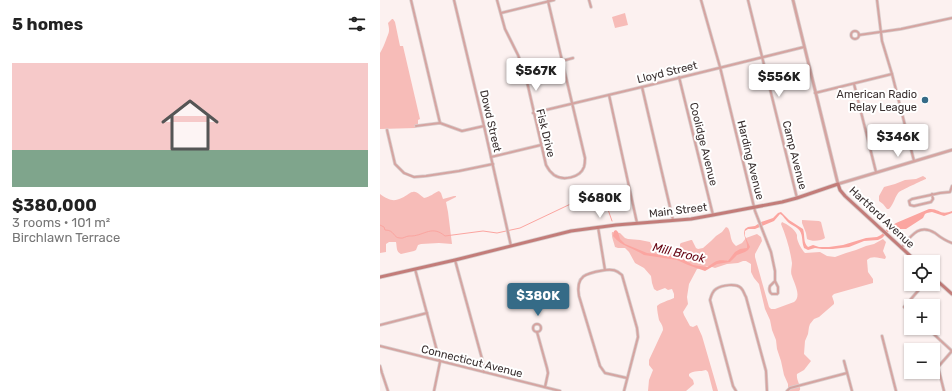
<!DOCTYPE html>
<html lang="en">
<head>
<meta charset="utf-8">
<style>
	body { margin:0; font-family:Rubik,sans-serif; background:#f6f6f6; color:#222; height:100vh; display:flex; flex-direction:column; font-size:15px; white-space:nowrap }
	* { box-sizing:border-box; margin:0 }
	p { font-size:13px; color:#767676 }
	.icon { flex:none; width:22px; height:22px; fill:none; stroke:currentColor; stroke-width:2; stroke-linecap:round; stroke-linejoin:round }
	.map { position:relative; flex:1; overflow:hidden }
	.drawer { display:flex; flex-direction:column; background:#fff; width:380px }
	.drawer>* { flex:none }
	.tools { position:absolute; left:524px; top:255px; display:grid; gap:8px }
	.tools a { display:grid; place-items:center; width:36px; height:36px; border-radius:0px; background:#fff; box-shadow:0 1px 3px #0004; font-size:20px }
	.price { position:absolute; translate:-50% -34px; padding:0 9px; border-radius:4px; background:#fff; color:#222; font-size:13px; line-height:26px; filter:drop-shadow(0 1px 2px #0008) }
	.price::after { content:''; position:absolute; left:50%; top:24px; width:12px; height:9px; margin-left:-6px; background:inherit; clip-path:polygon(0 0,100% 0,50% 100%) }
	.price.selected { background:#356b87; color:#fff }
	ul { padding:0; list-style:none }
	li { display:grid; align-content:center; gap:8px; height:212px; padding:0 12px }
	li span { display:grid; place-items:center; height:124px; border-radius:0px; color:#555 }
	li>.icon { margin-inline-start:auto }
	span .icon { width:72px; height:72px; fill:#fffc; stroke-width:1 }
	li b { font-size:17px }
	h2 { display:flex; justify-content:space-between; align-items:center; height:48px; padding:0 12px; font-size:17px }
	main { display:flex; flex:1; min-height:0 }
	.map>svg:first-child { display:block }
</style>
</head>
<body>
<main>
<section class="drawer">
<h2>5 homes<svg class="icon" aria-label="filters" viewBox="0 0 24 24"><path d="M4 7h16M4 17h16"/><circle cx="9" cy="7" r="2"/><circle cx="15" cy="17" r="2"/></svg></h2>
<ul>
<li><span style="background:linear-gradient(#f6c9c9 70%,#7fa58c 0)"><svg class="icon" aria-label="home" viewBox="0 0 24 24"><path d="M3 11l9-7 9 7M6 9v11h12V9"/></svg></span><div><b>$380,000</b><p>3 rooms · 101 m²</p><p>Birchlawn Terrace</p></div></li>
</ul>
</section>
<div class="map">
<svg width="572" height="391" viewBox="0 0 572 391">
	<rect width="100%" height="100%" fill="#fcf1f0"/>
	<!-- green -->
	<g fill="#f7bcb8">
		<polygon points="245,13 248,25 235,28 232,17"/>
		<path d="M12,19H13L15,22L20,46H23L40,119L38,120V125L36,128L0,129V53C3,48 4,45 6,40C9,32 10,32 8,23Z"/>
		<path d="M543,176L546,178V179C543,180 520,191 519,192C515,196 514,204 509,209H507L503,204L499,201V196L504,187L515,184L525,180L536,179Z"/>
		<path d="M59,191L61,193L63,199L74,196H76V197L66,202L68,212L72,244L59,243L41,244L38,245L36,250L34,251L21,254C16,252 17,247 16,242H9L6,244V252L0,253V194C11,202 16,202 27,195C29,194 30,192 33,192C37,191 41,196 44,198C50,197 54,193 59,191Z"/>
		<path d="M422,220L439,221L441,222L445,238C441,241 432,242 427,239L426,233L422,223Z"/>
		<path d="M402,222C407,224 415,229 417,235C417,236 417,237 417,238C418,243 422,250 425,253L440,252L447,256L455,257L466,253L476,250L486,246L494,244L503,239L506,242L503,251L506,257L505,259C499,258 492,255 487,260L488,272L493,279V283L486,285L454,294L452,296L454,302V304L439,317L434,319L430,324L429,327L428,334L425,341L424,354L431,361L424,370L417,374C416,380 421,385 420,390L419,391H408V384L404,375L401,361L397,349L396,340L392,330L390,320L385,309L379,284L374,278L371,272V264L366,261H363L358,263L347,264L335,268L329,266L317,269L309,284L307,297L308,304L303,312L304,315L310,326L313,327L317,325L322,336L338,391H333L328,372L326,370C320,372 314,370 309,374V376L313,380L314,384L313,385L306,391H268L269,380L273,370L269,365V360L283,330C283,325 281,324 279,320C278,315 277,310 277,306C279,303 290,300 294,298V294L292,289L288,290L285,288L277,291L274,289L272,283L271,276L264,268L255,263L249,252L245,248H238L235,247C234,242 231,237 232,232L240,233L245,238L248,239L260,240L270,242L273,249L279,252H287L297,253L300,252V244L301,243L311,240H312L316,248L318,249L323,248L331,241L336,236L342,232L346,227L348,228C352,235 349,240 356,246L362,243L366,238L377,234L381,237L382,241L375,254V257L389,307L391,309H395L414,302C422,296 414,283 412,276C410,272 412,267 412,263C410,249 406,236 401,224Z"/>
	</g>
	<!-- water -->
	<path fill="#fba5a0" d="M549,209C559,208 560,216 572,211V213L564,216L552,212L547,213L545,214L543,218L526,229H520L516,227L512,228L502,238L498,240L484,241L469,247L453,249H442L435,248L428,250L424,248C421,241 424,233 417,228C415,226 411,225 409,223C405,220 404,216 400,214L394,221L375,229H368L365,231V236L370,247L368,250L365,252L357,255L350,262L337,264L325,271L308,265L297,260L264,255C254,248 242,247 233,236L234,231L236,230L238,232L240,239L245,244L267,253L299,257L313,265L327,267C336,262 336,259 348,261L355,252L360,249L367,248C368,241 362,236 365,229L368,227L375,226L381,222L393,218L398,213L401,212L409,220L423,229C425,235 423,243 428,247L433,245L439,247H449L463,245L486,238L497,237L501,235L507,229L516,223Z"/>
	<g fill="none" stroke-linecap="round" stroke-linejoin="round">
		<!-- stream -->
		<path stroke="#fba5a0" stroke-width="1" d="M0,225L4,227L5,230C15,230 13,238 20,238C23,239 26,236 29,236C30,236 31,236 32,236C45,235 52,225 65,236L103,231L117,233L140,228L199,200H223L225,201L232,221"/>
		<!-- minor casing -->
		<g stroke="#d9cecd" stroke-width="3.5">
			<g id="minor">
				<polyline points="31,0 60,123"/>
				<polyline points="74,0 104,126 131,246"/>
				<path d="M117,0L125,29L138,55L145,73L166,165C168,169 170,172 174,175C183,181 200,178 204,167C205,164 205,161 205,158L168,1"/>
				<polyline points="209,0 211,7"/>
				<path d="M321,0L340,67L375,211L391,252L395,271V281L390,286C389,289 389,292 392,294H397L398,293V287L395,281"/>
				<polyline points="368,0 417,198"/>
				<polyline points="497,0 502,41 512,74 534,161"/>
				<polyline points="121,13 174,0"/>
				<circle cx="475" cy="35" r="4"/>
				<polyline points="479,35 521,29 572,18"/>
				<polyline points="182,61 193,58"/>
				<polyline points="299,77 333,215"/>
				<polyline points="474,84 496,172"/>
				<polyline points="262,87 293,220"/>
				<polyline points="435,93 512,74"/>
				<polyline points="229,95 257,223"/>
				<polyline points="153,113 262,87 424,47"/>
				<polyline points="36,126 60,123 82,131 104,126"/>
				<polyline points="7,130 15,164 24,173 34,177 46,176 79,171 113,164"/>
				<polyline points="111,157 161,145"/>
				<polyline points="552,194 553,199 551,202 534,206 530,205 529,201 532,199 560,193 570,192 572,186"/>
				<path d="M218,227L225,270C233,269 236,270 242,275L257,328L258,337L244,391"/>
				<path d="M521,248C531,236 539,223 555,233C560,237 566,241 572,243"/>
				<polyline points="75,260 104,366 104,372"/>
				<polyline points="35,269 60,362 54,391"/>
				<path d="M225,270C208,273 195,274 199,296L220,366L225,373L247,378"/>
				<polyline points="531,314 524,307 544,284"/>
				<circle cx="157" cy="328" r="4"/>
				<polyline points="0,325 47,313"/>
				<polyline points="547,328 572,351"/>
				<polyline points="157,332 167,368 168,373 165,387"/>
				<polyline points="502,336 516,391"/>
				<polyline points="0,346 180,391"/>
				<polyline points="464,361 472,391"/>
				<polyline points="0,366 2,373 8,391"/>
				<path d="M356,391L353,386L330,300C331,296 333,291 336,289C342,285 356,283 361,288C364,291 364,294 366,297L386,371L387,391"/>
				<polyline points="407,391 410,388 467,373"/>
				<polyline points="564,391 558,367 572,351"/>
			</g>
		</g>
		<!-- tertiary casing -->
		<g stroke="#d9cecd" stroke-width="4">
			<polyline id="tertiary" points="413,0 458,184 572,150"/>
		</g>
		<!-- secondary casing -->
		<g stroke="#d9cecd" stroke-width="4.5">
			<g id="secondary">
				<polyline points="0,277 75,260 191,231 236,225 311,219 333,215 402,202 417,198 458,184 460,190 465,196 537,262"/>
				<polyline points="553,277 572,294"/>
			</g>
		</g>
		<!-- minor -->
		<use href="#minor" stroke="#d5a4a1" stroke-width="2"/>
		<!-- tertiary -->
		<use href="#tertiary" stroke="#d5a4a1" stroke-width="2.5"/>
		<!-- secondary -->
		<use href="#secondary" stroke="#c37c79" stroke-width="3"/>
	</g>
	<!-- markers -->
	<circle fill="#356b87" stroke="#fff" stroke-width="1.5" cx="545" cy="100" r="4"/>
	<g text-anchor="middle" stroke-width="4" stroke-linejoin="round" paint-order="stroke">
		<!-- street labels -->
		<g font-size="11" fill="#392f2f" stroke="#fff">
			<text transform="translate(287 72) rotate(-14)" y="4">Lloyd Street</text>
			<text transform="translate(111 121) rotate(77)" y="4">Dowd Street</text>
			<text transform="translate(166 133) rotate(76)" y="4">Fisk Drive</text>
			<text transform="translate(324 144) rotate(76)" y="4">Coolidge Avenue</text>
			<text transform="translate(415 155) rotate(76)" y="4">Camp Avenue</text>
			<text transform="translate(371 160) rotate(76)" y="4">Harding Avenue</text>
			<text transform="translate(298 210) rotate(-7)" y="4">Main Street</text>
			<text transform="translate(502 217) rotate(43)" y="4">Hartford Avenue</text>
			<text transform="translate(92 361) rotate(14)" y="4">Connecticut Avenue</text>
		</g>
		<!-- poi labels -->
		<g font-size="11" fill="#392f2f" stroke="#fff" text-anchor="end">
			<text x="537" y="98">American Radio<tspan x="537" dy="13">Relay League</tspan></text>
		</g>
		<!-- water labels -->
		<g font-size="12" font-style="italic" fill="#650210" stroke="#fff">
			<text transform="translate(299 253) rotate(13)" y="4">Mill Brook</text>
		</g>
	</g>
</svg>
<div class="tools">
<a><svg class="icon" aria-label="locate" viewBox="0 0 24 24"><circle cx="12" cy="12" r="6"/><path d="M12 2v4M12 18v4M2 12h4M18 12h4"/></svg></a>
<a>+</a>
<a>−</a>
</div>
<b class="price" style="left:156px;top:92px">$567K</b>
<b class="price" style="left:399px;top:98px">$556K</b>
<b class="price" style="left:518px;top:158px">$346K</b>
<b class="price" style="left:220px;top:219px">$680K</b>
<b class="price selected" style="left:158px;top:317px">$380K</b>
</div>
</main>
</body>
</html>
